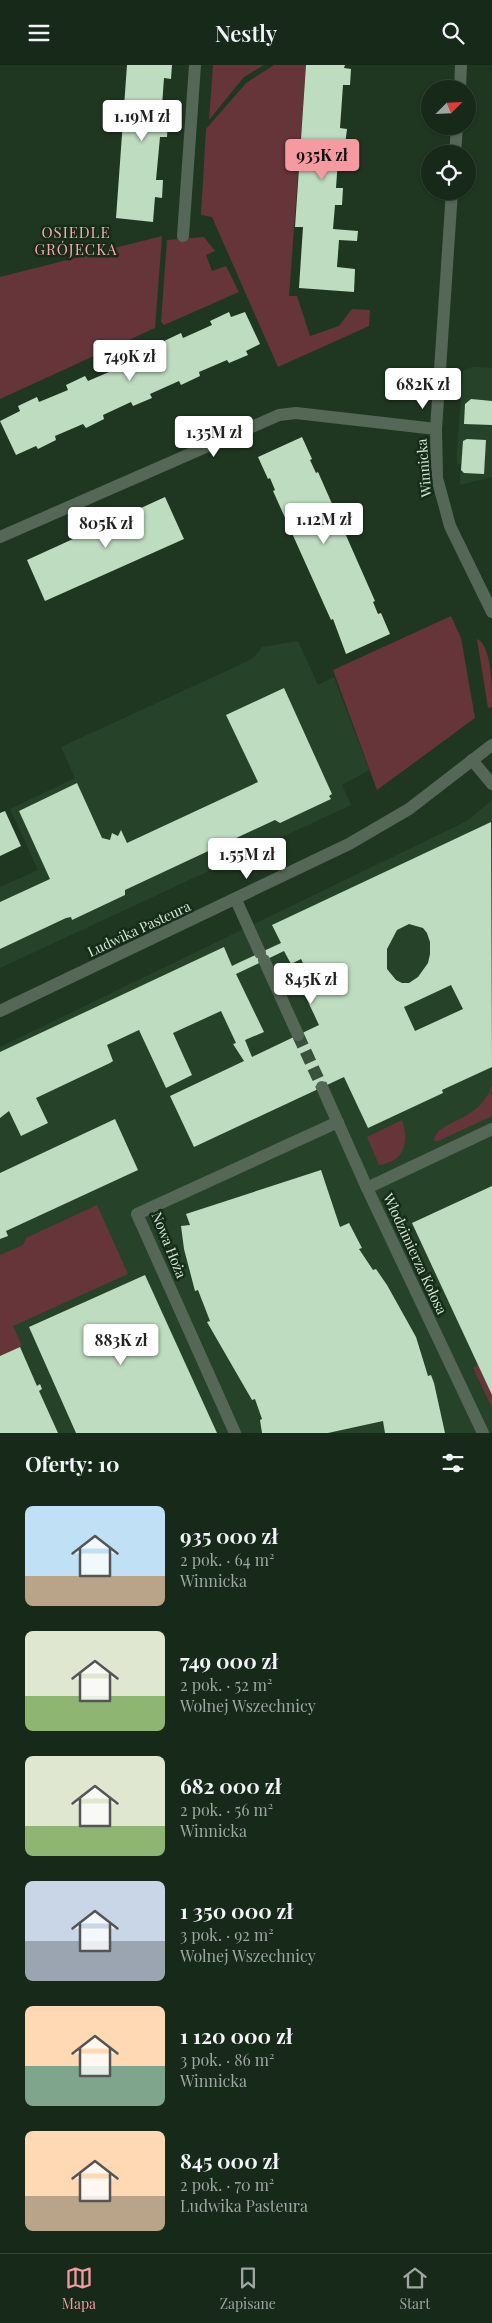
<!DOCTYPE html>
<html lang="pl">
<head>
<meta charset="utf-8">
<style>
	body { margin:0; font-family:"Playfair Display",serif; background:#243526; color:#f1f3f6; height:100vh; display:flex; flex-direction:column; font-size:19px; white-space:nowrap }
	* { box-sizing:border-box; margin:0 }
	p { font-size:16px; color:#9ea6a2 }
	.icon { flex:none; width:28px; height:28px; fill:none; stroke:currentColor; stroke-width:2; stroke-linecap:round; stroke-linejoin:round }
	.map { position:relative; height:1368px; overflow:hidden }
	.drawer { display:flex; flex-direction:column; background:#172919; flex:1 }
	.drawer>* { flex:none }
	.needle { width:32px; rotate:66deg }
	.tools { position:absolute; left:421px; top:15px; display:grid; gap:10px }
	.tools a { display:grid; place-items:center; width:55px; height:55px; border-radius:50%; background:#172919; box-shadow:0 1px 4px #0004,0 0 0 1px #364538; font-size:25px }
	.price { position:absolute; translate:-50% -42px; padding:0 11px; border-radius:5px; background:#fff; color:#222; font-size:16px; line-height:32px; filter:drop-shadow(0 1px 2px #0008) }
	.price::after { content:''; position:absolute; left:50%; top:30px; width:15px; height:11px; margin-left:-8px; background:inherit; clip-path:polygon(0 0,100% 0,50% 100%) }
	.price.on { background:#f49aa0; color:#111 }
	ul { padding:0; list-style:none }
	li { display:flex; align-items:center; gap:15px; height:125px; padding:0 25px }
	li span { display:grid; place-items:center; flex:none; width:140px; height:100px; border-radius:8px; color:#555 }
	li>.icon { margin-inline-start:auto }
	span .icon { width:60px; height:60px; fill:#fffc; stroke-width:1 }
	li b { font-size:21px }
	h2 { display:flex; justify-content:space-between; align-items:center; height:60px; padding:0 25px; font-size:21px }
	header { display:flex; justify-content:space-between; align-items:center; height:65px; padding:0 25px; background:#172919; font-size:22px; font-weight:600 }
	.tab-bar { display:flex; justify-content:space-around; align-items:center; height:70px; border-top:1px solid #364538; background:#172919; font-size:14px; color:#9ea6a2 }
	.tab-bar a { display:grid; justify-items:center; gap:2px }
	.tab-bar .on { color:#f49aa0 }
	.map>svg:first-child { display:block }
</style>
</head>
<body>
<header><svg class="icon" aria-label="menu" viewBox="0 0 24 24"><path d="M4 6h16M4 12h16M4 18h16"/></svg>Nestly<svg class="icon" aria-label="search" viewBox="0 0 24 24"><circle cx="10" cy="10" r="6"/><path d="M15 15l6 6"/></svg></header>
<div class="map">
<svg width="492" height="1368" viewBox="0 0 492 1368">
	<rect width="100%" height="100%" fill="#1f3721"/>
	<!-- built -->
	<g fill="#26432a">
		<polygon points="472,302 492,303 492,412 460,420 461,399 457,399 457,384 463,306"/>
		<polygon points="298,576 318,620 334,612 369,705 342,720 351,740 0,903 0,822 38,805 10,744 75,713 61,682 246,597 254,592 262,582"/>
		<polygon points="492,735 492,1368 0,1368 0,982 467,756"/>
	</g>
	<!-- green -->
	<g fill="#653539">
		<polygon points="213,0 264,0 244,12 209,55"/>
		<polygon points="274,0 306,0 289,231 297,231 310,271 339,261 352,244 370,245 369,261 278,302 212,152 201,150 206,64 246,18"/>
		<polygon points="162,171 155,263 0,334 0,212"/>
		<polygon points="204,172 215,186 206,190 212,206 226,201 239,227 164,260 161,257 167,175"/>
		<polygon points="451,551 461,573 475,653 377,725 333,605"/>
		<path d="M477,574C492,580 492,624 492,642L488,643Z"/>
		<path d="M492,1019V1026L490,1027L492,1032V1051L436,1077L434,1075C438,1054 481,1058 492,1019Z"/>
		<path d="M402,1055C410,1077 404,1097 379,1100L367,1072Z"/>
		<polygon points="97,1140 128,1209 13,1261 22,1281 0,1291 0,1190 23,1180 26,1173"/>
		<polygon points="478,1300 492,1330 492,1343 473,1303"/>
	</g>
	<!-- building -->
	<g fill="#bedcc0" fill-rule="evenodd">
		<polygon points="127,0 172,0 171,14 164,13 161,55 168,56 167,72 160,72 156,115 163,115 162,133 155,132 153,157 116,153"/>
		<polygon points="306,0 345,0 344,3 351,4 350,20 343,20 340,63 347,64 345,80 339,80 336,123 343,123 342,140 335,140 333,164 358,166 357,176 339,175 337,202 355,204 354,227 299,223 303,162 295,162"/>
		<polygon points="229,247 231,252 245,247 260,279 246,286 248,290 229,298 227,295 199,307 200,311 181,320 179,316 150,329 152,333 133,341 131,337 103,350 104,354 86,363 83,359 55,371 56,375 38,384 36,381 16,390 0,356 20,346 18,341 37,332 39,337 68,325 66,320 85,311 88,316 116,304 114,299 133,290 136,295 164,282 162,277 181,268 183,273 212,260 210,256"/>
		<polygon points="471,334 492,336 492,360 464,359 465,339"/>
		<polygon points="302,372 312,394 310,395 316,408 318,407 375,536 373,537 378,549 381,548 390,569 346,589 333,554 331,555 273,426 275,425 270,413 268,414 258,392"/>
		<polygon points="467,374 486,375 484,409 464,408 461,405 463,376"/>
		<polygon points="165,432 184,474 45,536 27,495"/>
		<polygon points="284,623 332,729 329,731 331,734 280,758 275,755 125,825 125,830 72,855 71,852 66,853 0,884 0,837 50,814 19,746 77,718 102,773 110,775 112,768 118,771 121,765 127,778 258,717 226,650"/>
		<polygon points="5,746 21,781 0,791 0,748"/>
		<path d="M491,757L492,1002L442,1025L443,1028L368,1063L344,1012L194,1082L170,1031L244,996L233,979L236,978L221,946L173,968L192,1010L166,1023L139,965L107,980L113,996L110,998L36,1033L48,1058L21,1071L9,1046L0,1053V987L224,882L232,901L238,898L281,878L272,860ZM409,859L423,863L427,868L430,877V889L428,898L418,912L409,918H402L396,915L387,904V884L397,865ZM284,886L291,899L301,894L306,904L295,909L319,960L252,992L245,975L264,967L236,909ZM451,920L463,944L415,966L404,942Z"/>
		<polygon points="115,1054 138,1105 6,1166 8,1171 0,1174 0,1108"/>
		<polygon points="321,1105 340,1162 349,1158 362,1183 359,1184 373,1205 376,1204 387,1220 416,1272 428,1311 431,1310 434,1318 445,1368 385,1368 383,1356 328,1368 262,1368 260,1355 262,1354 255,1334 252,1335 207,1257 210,1256 198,1225 195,1226 184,1184 181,1161 190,1160 186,1149"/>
		<polygon points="492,1121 492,1330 412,1158"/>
		<polygon points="145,1210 217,1368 76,1368 29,1262"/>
		<polygon points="20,1282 37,1321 40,1319 42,1324 39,1326 58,1368 0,1368 0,1291"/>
	</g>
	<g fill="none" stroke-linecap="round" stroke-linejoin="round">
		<!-- minor-tunnel -->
		<polyline stroke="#3a513c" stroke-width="12" stroke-dasharray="12 6" stroke-linecap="butt" points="298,970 322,1022"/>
		<!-- minor -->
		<g stroke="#556857" stroke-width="12">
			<polyline points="460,24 461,0"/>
			<polyline points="455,89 457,61"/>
			<polyline points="452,126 436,364 437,413 450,461 492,547"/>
			<polyline points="183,171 195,0"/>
			<polyline points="0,472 279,350 296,348 436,364"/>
			<polyline points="472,695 492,719"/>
			<polyline points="236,835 260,888"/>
			<polyline points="264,895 298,970"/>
			<polyline points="0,946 349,779 409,744 492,680"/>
			<polyline points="322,1022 367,1123 483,1368"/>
			<polyline points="367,1123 492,1064"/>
			<polyline points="235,1368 137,1149 338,1057"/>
		</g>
	</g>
	<g text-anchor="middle" stroke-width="5" stroke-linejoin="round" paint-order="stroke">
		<!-- street labels -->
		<g font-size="14" fill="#d6e5d7" stroke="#152d18">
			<text transform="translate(424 403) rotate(-95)" y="5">Winnicka</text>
			<text transform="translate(139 864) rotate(-25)" y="5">Ludwika Pasteura</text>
			<text transform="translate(169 1180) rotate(68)" y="5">Nowa Hoża</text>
			<text transform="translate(415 1189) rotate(65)" y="5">Włodzimierza Kołosa</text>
		</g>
		<!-- neighbourhood labels -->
		<g font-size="15" letter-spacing="1" fill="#fda8ad" stroke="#152d18">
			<text x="76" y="173">OSIEDLE<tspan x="76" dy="17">GRÓJECKA</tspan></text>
		</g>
	</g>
</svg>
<div class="tools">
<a><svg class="needle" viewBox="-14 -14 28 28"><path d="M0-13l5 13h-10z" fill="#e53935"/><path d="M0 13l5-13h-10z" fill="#9ea6a2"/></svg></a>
<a><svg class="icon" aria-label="locate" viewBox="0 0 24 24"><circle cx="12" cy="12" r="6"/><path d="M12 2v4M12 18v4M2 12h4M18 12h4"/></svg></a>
</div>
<b class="price" style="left:142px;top:77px">1.19M zł</b>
<b class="price on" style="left:322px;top:116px">935K zł</b>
<b class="price" style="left:130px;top:317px">749K zł</b>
<b class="price" style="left:423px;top:345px">682K zł</b>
<b class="price" style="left:214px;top:393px">1.35M zł</b>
<b class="price" style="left:324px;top:480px">1.12M zł</b>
<b class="price" style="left:106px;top:484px">805K zł</b>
<b class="price" style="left:247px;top:815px">1.55M zł</b>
<b class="price" style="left:311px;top:940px">845K zł</b>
<b class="price" style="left:121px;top:1301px">883K zł</b>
</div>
<section class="drawer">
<h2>Oferty: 10<svg class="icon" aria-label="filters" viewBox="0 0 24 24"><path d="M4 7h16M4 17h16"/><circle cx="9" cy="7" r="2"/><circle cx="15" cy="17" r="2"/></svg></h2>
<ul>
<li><span style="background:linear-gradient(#bfe0f5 70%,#b9a48a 0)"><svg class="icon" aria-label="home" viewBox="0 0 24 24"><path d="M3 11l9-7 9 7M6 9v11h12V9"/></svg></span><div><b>935 000 zł</b><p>2 pok. · 64 m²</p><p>Winnicka</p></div></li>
<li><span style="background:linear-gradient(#dfe7d0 65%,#8fb573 0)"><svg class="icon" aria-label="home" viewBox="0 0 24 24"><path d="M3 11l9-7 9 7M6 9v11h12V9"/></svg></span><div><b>749 000 zł</b><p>2 pok. · 52 m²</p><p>Wolnej Wszechnicy</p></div></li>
<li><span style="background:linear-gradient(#dfe7d0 70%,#8fb573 0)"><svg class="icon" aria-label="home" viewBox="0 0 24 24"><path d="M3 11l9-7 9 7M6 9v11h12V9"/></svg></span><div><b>682 000 zł</b><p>2 pok. · 56 m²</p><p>Winnicka</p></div></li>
<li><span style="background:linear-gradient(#c9d6e8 60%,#9aa5b1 0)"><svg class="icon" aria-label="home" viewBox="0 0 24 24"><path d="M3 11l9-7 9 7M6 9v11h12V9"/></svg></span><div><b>1 350 000 zł</b><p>3 pok. · 92 m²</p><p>Wolnej Wszechnicy</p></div></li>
<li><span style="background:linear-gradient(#ffd9b3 60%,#7fa58c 0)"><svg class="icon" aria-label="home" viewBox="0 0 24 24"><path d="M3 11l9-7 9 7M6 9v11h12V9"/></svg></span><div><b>1 120 000 zł</b><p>3 pok. · 86 m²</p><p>Winnicka</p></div></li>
<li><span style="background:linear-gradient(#ffd9b3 65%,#b9a48a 0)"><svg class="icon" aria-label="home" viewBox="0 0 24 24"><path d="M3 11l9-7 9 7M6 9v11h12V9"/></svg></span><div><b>845 000 zł</b><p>2 pok. · 70 m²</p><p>Ludwika Pasteura</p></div></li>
</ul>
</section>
<nav class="tab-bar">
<a class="on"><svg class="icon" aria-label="map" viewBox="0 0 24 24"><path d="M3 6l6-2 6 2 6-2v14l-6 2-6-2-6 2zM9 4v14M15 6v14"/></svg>Mapa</a>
<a><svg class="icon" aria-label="saved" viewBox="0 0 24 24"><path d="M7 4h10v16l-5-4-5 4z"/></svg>Zapisane</a>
<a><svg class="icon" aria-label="home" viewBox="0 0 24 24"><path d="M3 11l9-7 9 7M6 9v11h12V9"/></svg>Start</a>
</nav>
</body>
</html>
